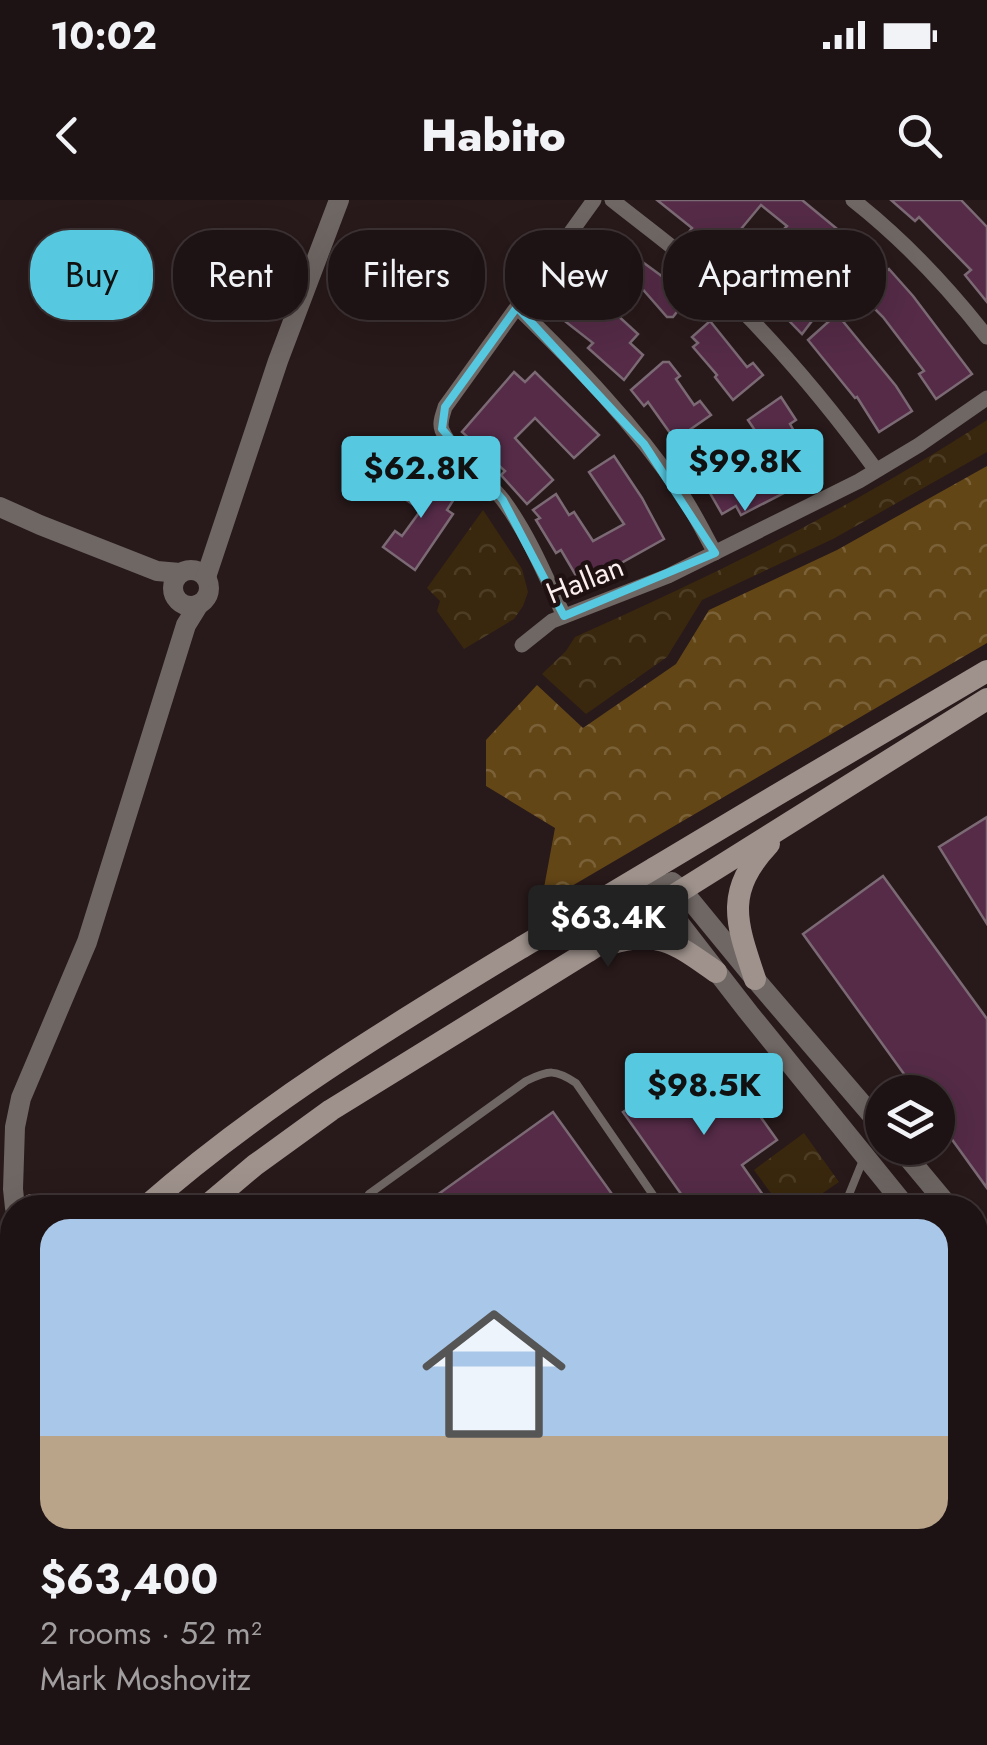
<!DOCTYPE html>
<html lang="en">
<head>
<meta charset="utf-8">
<style>
	body { margin:0; font-family:Jost,sans-serif; background:#2b2022; color:#f1f3f6; height:100vh; display:flex; flex-direction:column; font-size:38px; white-space:nowrap }
	* { box-sizing:border-box; margin:0 }
	p { font-size:32px; color:#a19ea0 }
	.icon { flex:none; width:55px; height:55px; fill:none; stroke:currentColor; stroke-width:2; stroke-linecap:round; stroke-linejoin:round }
	.map { position:relative; flex:1; overflow:hidden }
	.side { position:absolute; left:0px; top:995px; width:988px; height:550px; display:flex; flex-direction:column; background:#1e1314; border-radius:40px 40px 0 0; box-shadow:0 10px 40px #0002,0 0 0 2px #3c3234 }
	.side>* { flex:none }
	.top-card { position:absolute; left:30px; top:30px; width:928px; height:90px; display:flex; gap:20px }
	.controls { position:absolute; left:865px; top:875px; display:grid; gap:20px }
	.controls a { display:grid; place-items:center; width:90px; height:90px; border-radius:50%; background:#1e1314; box-shadow:0 10px 40px #0002,0 0 0 2px #3c3234; font-size:50px }
	.price { position:absolute; translate:-50% -85px; padding:0 22px; border-radius:10px; background:#56c9e1; color:#111; font-size:32px; line-height:65px; filter:drop-shadow(0 2px 5px #0008) }
	.price::after { content:''; position:absolute; left:50%; top:60px; width:30px; height:22px; margin-left:-15px; background:inherit; clip-path:polygon(0 0,100% 0,50% 100%) }
	.price.selected { background:#222; color:#fff }
	ul { padding:0; list-style:none }
	li { display:grid; align-content:center; gap:20px; height:530px; padding:0 40px }
	li span { display:grid; place-items:center; height:310px; border-radius:30px; color:#555 }
	li>.icon { margin-inline-start:auto }
	span .icon { width:180px; height:180px; fill:#fffc; stroke-width:1 }
	li b { font-size:42px }
	.chip { padding:0 35px; border-radius:40px; background:#1e1314; box-shadow:0 10px 40px #0002,0 0 0 2px #3c3234; font-size:35px; line-height:90px }
	.chip.selected { background:#56c9e1; color:#111 }
	.status { display:flex; justify-content:space-between; align-items:center; height:70px; padding:0 50px; background:#1e1314; direction:ltr }
	.status svg { height:28px; fill:currentColor }
	header { display:flex; justify-content:space-between; align-items:center; height:130px; padding:0 40px; background:#1e1314; font-size:45px; font-weight:800 }
	.map>svg:first-child { display:block }
</style>
</head>
<body>
<div class="status"><b>10:02</b><svg viewBox="0 0 49 12"><path d="M0 12V9h3v3zM5 12V6h3v6zM10 12V3h3v9zM15 12V0h3v12zM26 1h20v11H26zM47 4h2v5h-2z"/></svg></div>
<header><svg class="icon" aria-label="back" viewBox="0 0 24 24"><path d="M15 5l-7 7 7 7"/></svg>Habito<svg class="icon" aria-label="search" viewBox="0 0 24 24"><circle cx="10" cy="10" r="6"/><path d="M15 15l6 6"/></svg></header>
<div class="map">
<svg width="987" height="1545" viewBox="0 0 987 1545">
	<defs>
		<pattern id="forest-crowns" width="20" height="18" patternUnits="userSpaceOnUse" patternTransform="scale(2.5)"><rect width="20" height="18" fill="#634616"/><path d="M2 6a3 3 0 1 1 6 0M12 15a3 3 0 1 1 6 0" fill="none" stroke="#7a6138"/></pattern>
		<pattern id="park-crowns" width="20" height="18" patternUnits="userSpaceOnUse" patternTransform="scale(2.5)"><rect width="20" height="18" fill="#39280d"/><path d="M2 6a3 3 0 1 1 6 0M12 15a3 3 0 1 1 6 0" fill="none" stroke="#4d3d25"/></pattern>
	</defs>
	<rect width="100%" height="100%" fill="#28191a"/>
	<!-- grass -->
	<polygon fill="#39280d" points="115,1533 115,1532 195,1533 194,1545 114,1545"/>
	<!-- forest -->
	<polygon fill="url(#forest-crowns)" points="987,266 987,443 541,704 555,628 486,586 486,540 537,485 583,528 676,464 709,410 837,350"/>
	<!-- park -->
	<g fill="url(#park-crowns)">
		<path d="M987,220V252L833,339L702,400L667,457L586,514L542,474L566,451L575,437C717,374 857,305 987,220Z"/>
		<polygon points="483,310 522,369 528,392 523,406 514,419 464,449 437,411 440,401 427,388"/>
		<polygon points="804,933 839,982 802,1007 775,1007 779,1004 754,970"/>
	</g>
	<!-- building -->
	<g fill="#552b47" stroke="#7b6a74" stroke-width="2.5">
		<polygon points="657,0 802,0 865,52 851,71 832,56 827,63 783,30 787,26 761,5 741,29 774,56 767,63 792,88 800,80 824,105 802,134 764,95 766,93 689,32 692,28"/>
		<polygon points="891,0 961,0 987,27 987,102 965,75 971,70 919,17 915,21"/>
		<polygon points="607,36 689,96 673,117 667,117 632,77 624,84 618,79 602,101 638,134 630,143 643,155 624,180 588,148 593,143 552,111 588,66 586,64"/>
		<polygon points="889,69 913,96 972,174 936,199 919,174 924,171 883,117 860,94"/>
		<polygon points="837,114 896,186 912,211 879,232 857,197 855,198 808,140"/>
		<polygon points="710,121 747,167 753,163 763,175 733,200 715,177 717,175 693,147 698,143 692,137"/>
		<polygon points="663,162 669,162 680,176 676,179 694,205 700,201 711,215 675,240 648,202 644,206 631,190"/>
		<polygon points="514,172 525,182 535,172 599,235 574,258 535,218 515,238 553,280 527,304 501,275 505,271 462,232"/>
		<polygon points="781,197 796,220 790,224 819,275 741,315 736,306 722,314 691,260 719,243 742,281 773,265 771,262 775,260 748,220"/>
		<polygon points="614,256 642,298 664,339 616,366 619,370 604,378 598,368 578,379 561,350 556,353 536,320 540,318 533,310 556,294 569,315 574,312 593,341 624,324 589,272"/>
		<polygon points="415,272 454,299 447,310 453,314 415,370 383,347 395,331 402,336 421,310 399,295"/>
		<polygon points="987,617 987,724 939,647"/>
		<polygon points="883,676 987,819 987,988 938,920 938,892 917,892 803,734"/>
		<polygon points="720,860 777,940 742,965 768,1002 760,1008 691,1008 623,912 682,870 690,882"/>
		<polygon points="553,912 622,1008 419,1008"/>
	</g>
	<g fill="none" stroke-linecap="round" stroke-linejoin="round">
		<!-- service -->
		<g stroke="#6f6764" stroke-width="8">
			<path d="M369,994L526,881C549,870 555,869 576,883L662,1008"/>
			<polyline points="848,997 894,999"/>
			<polyline points="833,1008 848,997 863,960"/>
			<polyline points="975,1298 987,1289"/>
			<polyline points="0,1354 12,1333"/>
			<polyline points="328,1532 413,1545"/>
			<polyline points="570,1532 589,1545"/>
			<polyline points="17,1545 18,1532"/>
			<polyline points="217,1545 219,1532"/>
			<polyline points="670,1545 675,1532"/>
		</g>
		<!-- minor -->
		<g stroke="#6f6764" stroke-width="15">
			<path d="M612,0C642,24 674,47 703,73C768,132 824,199 876,270"/>
			<path d="M853,0C904,40 947,86 987,137"/>
			<path d="M517,107C576,164 634,224 681,293C694,312 704,333 715,353"/>
			<path d="M564,416C546,377 529,335 503,300C486,278 452,254 442,230C439,222 443,215 445,207L594,0"/>
			<polyline points="522,445 552,421 668,376 859,281 919,245 987,198"/>
			<polyline points="975,1209 987,1201"/>
			<polyline points="975,1234 987,1225"/>
			<polyline points="83,1532 84,1545"/>
			<polyline points="603,1545 605,1532"/>
			<polyline points="629,1545 632,1532"/>
		</g>
		<!-- tertiary -->
		<g stroke="#6f6764" stroke-width="20">
			<polyline points="0,307 40,325 157,371 180,373"/>
			<circle cx="191" cy="388" r="18"/>
			<polyline points="206,377 278,161 339,0"/>
			<polyline points="654,667 663,702 749,813 907,1008"/>
			<polyline points="672,682 682,690 755,779 882,927"/>
			<polyline points="900,948 950,1008"/>
			<polyline points="15,1008 13,989 15,927 21,898 87,742 186,425 199,404"/>
			<polyline points="975,1038 987,1053"/>
			<polyline points="975,1087 987,1102"/>
		</g>
		<!-- secondary -->
		<g stroke="#9f928c" stroke-width="22">
			<path d="M609,744C659,729 676,744 716,772"/>
			<path d="M755,779C736,722 724,692 769,644"/>
			<polyline points="32,1005 37,1008"/>
			<path d="M144,1008C261,905 392,826 524,746C678,653 832,562 987,471"/>
			<polyline points="204,1008 255,965 331,910 587,752 663,702 987,499"/>
			<polyline points="0,1156 12,1141"/>
			<polyline points="0,1216 12,1201"/>
		</g>
	</g>
	<!-- marked area -->
	<path fill="none" stroke="#56c9e1" stroke-width="8" stroke-linejoin="round" d="M517,107L644,244L715,353L564,416L503,300L442,229L445,207Z"/>
	<g text-anchor="middle" stroke-width="9" stroke-linejoin="round" paint-order="stroke">
		<!-- street labels -->
		<g font-size="30" fill="#faeeef" stroke="#1f1011">
			<text transform="translate(585 380) rotate(-22)" y="10">HaIlan</text>
		</g>
	</g>
</svg>
<div class="controls">
<a><svg class="icon" aria-label="layers" viewBox="0 0 24 24"><path d="M12 4l9 5-9 5-9-5zM3 14l9 5 9-5"/></svg></a>
</div>
<b class="price" style="left:745px;top:314px">$99.8K</b>
<b class="price" style="left:421px;top:321px">$62.8K</b>
<b class="price selected" style="left:608px;top:770px">$63.4K</b>
<b class="price" style="left:704px;top:938px">$98.5K</b>
<div class="top-card">
<a class="chip selected">Buy</a>
<a class="chip">Rent</a>
<a class="chip">Filters</a>
<a class="chip">New</a>
<a class="chip">Apartment</a>
</div>
<section class="side">
<ul>
<li><span style="background:linear-gradient(#a9c7e8 70%,#b9a48a 0)"><svg class="icon" aria-label="home" viewBox="0 0 24 24"><path d="M3 11l9-7 9 7M6 9v11h12V9"/></svg></span><div><b>$63,400</b><p>2 rooms · 52 m²</p><p>Mark Moshovitz</p></div></li>
</ul>
</section>
</div>
</body>
</html>
